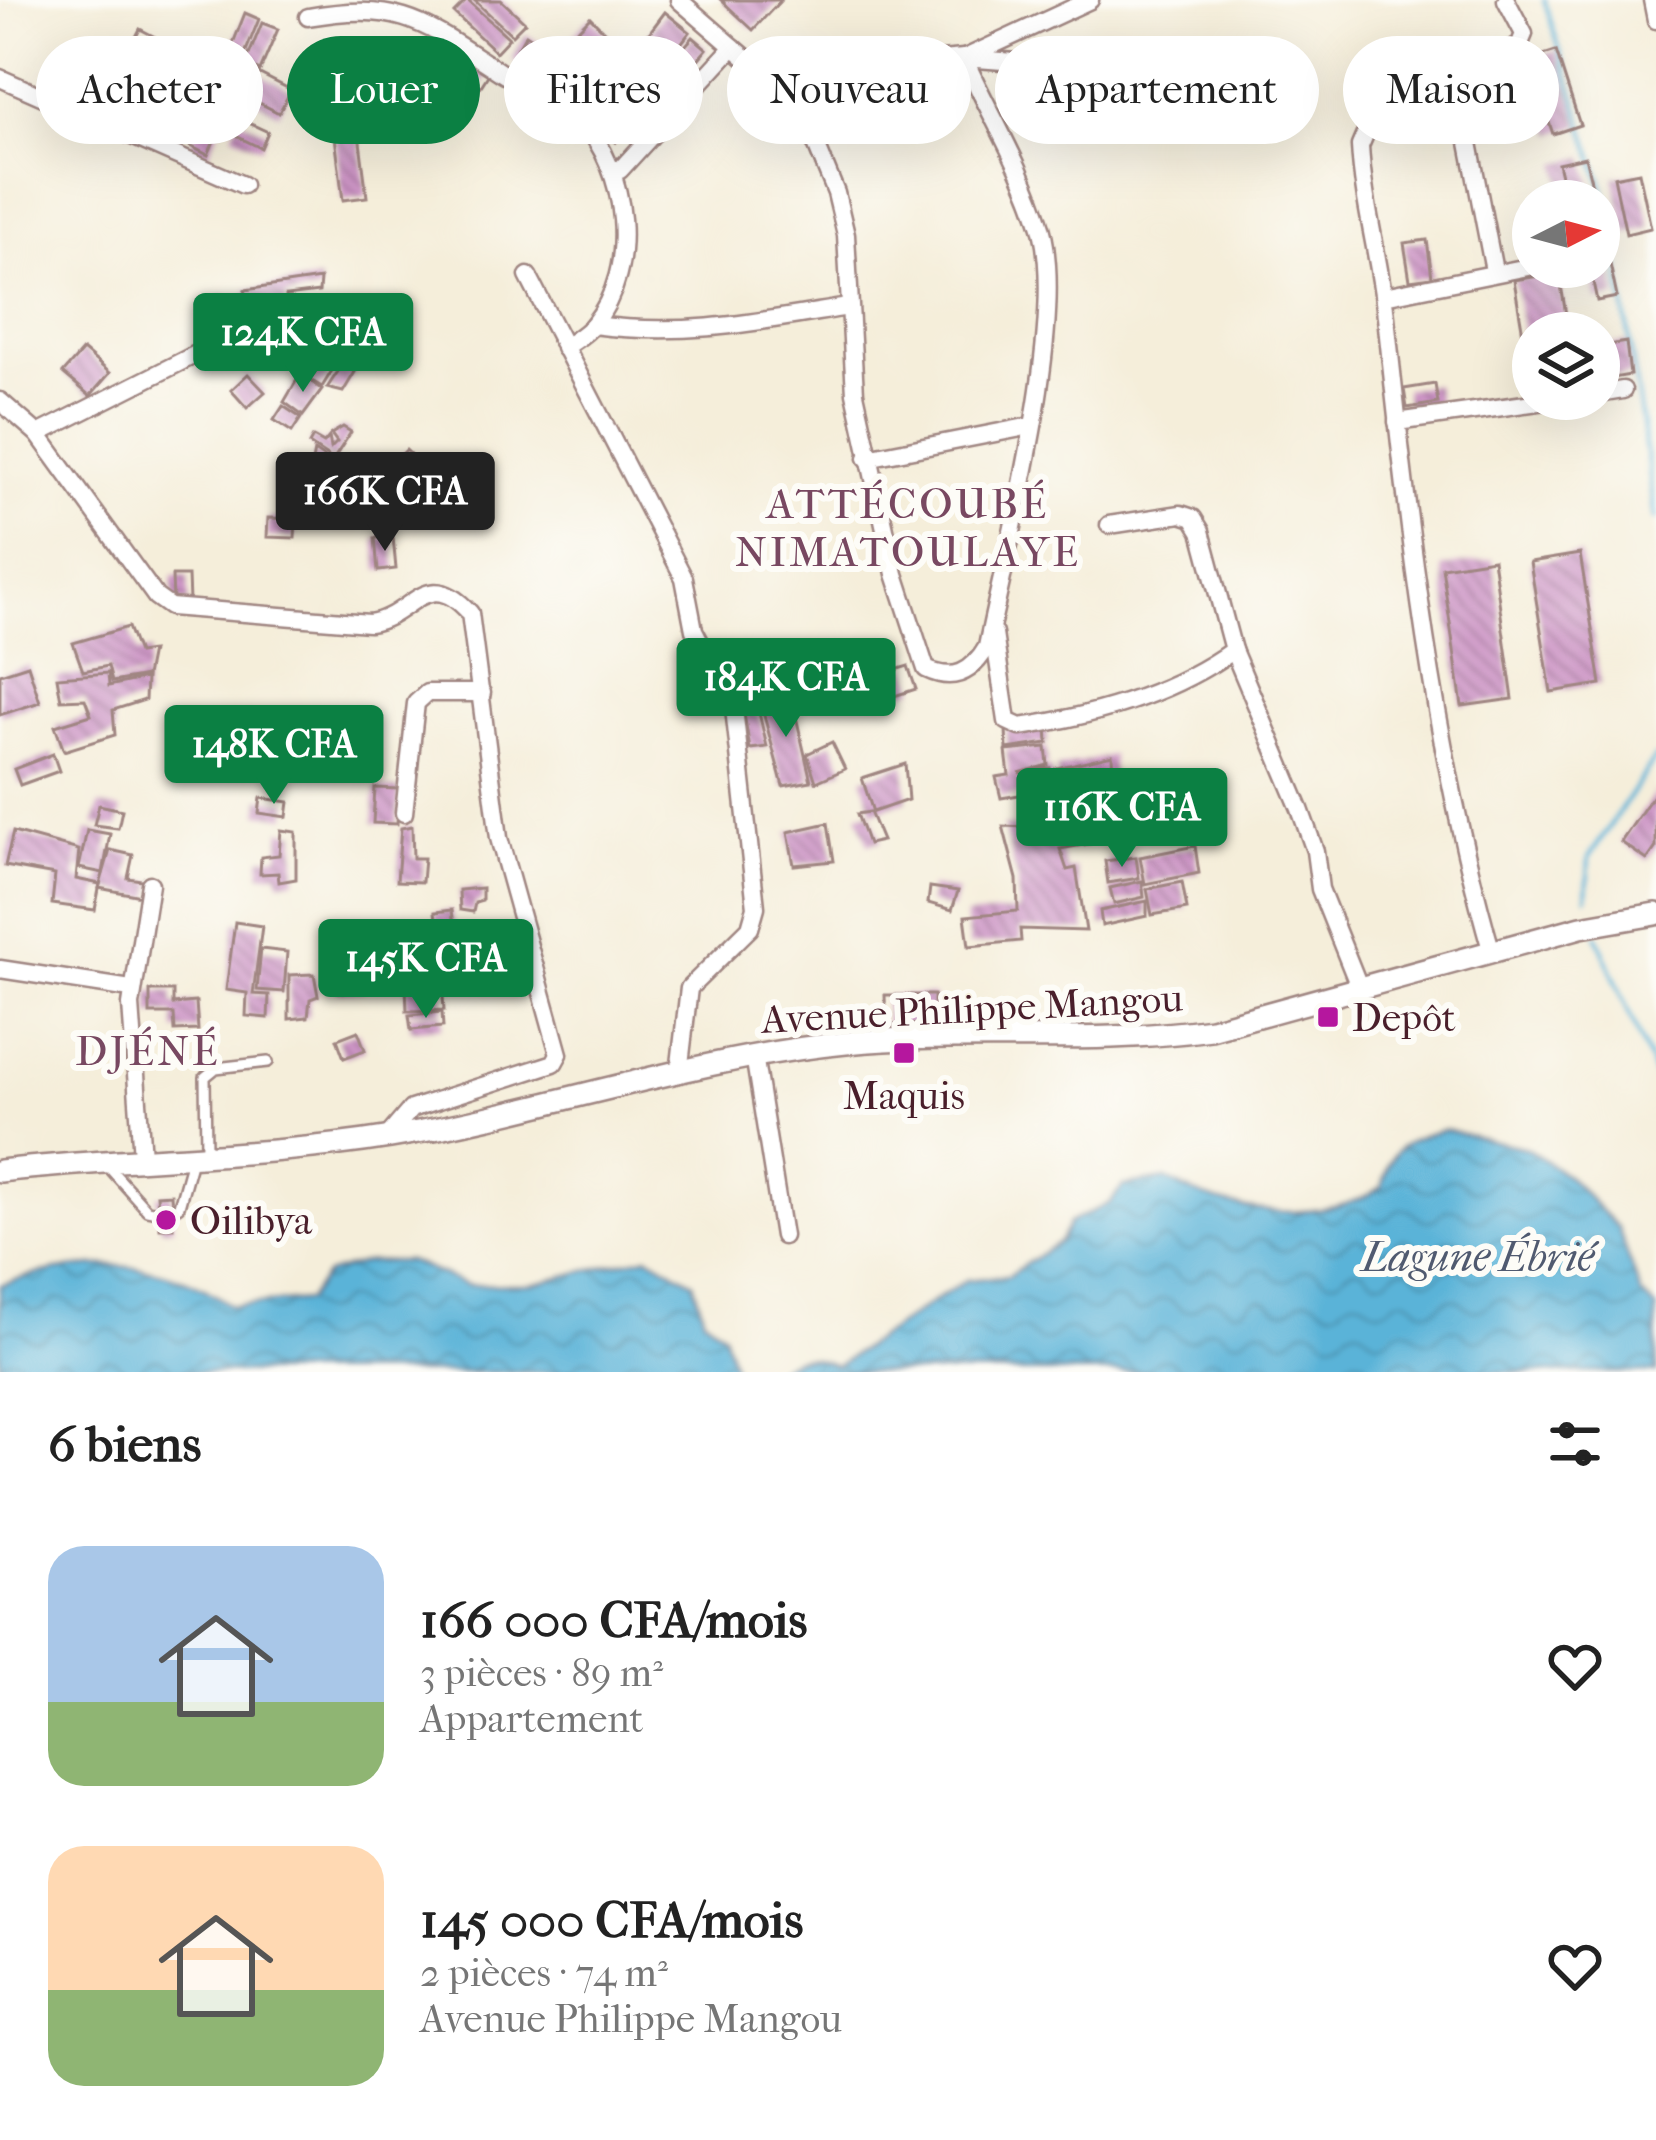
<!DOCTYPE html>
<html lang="fr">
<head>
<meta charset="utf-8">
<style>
	body { margin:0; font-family:"IM FELL French Canon",serif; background:#f2f2f2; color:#222; height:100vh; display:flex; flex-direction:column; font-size:45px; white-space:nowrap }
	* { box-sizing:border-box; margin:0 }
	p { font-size:39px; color:#767676 }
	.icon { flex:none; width:66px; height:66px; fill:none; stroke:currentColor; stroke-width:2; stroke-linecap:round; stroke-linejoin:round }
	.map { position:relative; height:1372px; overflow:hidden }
	.drawer { display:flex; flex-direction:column; background:#fff; flex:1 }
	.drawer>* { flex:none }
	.top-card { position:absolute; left:36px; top:36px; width:1584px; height:108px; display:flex; gap:24px }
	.needle { width:78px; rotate:84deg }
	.fabs { position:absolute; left:1512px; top:180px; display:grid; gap:24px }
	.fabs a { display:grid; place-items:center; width:108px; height:108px; border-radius:50%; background:#fff; box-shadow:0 12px 48px #0002; font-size:60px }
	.price { position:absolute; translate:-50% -102px; padding:0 27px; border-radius:12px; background:#0b8043; color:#fff; font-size:39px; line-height:78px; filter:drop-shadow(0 3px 6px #0008) }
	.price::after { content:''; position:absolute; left:50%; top:72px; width:36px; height:27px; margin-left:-18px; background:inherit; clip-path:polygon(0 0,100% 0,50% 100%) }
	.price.on { background:#222; color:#fff }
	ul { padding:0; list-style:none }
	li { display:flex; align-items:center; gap:36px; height:300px; padding:0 48px }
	li span { display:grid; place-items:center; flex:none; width:336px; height:240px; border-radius:36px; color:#555 }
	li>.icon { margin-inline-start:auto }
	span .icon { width:144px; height:144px; fill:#fffc; stroke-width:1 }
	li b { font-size:51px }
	h2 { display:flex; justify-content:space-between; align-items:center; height:144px; padding:0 48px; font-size:51px }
	.chip { padding:0 42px; border-radius:54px; background:#fff; box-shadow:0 12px 48px #0002; font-size:42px; line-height:108px }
	.chip.on { background:#0b8043; color:#fff }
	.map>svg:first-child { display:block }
</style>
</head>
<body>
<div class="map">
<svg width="1656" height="1372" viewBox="0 0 1656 1372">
	<defs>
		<pattern id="water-waves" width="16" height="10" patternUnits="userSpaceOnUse" patternTransform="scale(3)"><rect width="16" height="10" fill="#5ab3d8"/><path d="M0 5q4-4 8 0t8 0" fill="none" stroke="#4c91af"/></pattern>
		<pattern id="building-back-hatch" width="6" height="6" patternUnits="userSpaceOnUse" patternTransform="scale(3)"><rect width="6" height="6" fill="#cc94c5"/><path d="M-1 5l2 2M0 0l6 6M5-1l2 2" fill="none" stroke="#a878a0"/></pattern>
	</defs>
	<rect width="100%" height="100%" fill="#fdfcf7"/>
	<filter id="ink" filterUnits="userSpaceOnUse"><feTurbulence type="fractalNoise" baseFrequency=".00833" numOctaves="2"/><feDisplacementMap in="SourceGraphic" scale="24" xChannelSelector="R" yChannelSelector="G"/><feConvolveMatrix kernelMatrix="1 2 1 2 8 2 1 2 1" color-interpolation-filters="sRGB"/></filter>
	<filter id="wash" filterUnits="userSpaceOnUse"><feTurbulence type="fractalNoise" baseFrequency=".004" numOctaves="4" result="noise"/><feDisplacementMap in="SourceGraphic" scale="48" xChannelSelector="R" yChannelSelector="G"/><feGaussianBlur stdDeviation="2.7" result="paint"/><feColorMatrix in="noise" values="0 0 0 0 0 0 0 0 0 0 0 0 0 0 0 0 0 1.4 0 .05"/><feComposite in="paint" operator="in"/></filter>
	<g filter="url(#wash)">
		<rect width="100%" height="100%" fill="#f5eeda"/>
		<!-- water -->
		<g fill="url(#water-waves)" stroke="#526982" stroke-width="3">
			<path d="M1444,1130L1526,1148L1566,1175L1618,1228L1641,1294L1656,1308V1372H773C796,1352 809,1356 836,1366L966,1280L1008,1276L1060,1241L1069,1223L1110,1203L1123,1186L1166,1179C1224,1214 1324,1227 1382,1187C1390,1146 1406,1139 1444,1130Z"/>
			<path d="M648,1256L693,1282L704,1318L723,1333L735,1372H0V1285C79,1258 163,1255 231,1306L307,1300L326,1274L365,1262L408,1261L467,1285L531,1284Z"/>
		</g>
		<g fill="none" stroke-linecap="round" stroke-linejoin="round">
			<!-- stream -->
			<g stroke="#5ab3d8" stroke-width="4.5">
				<polyline points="1544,0 1610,209 1656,519"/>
				<polyline points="1587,897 1589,857 1656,757"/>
				<polyline points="1597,936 1656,1078"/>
			</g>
		</g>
		<g id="blocks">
			<!-- building -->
			<g fill="url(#building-back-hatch)">
				<polygon points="467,0 509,38 496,52 454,13"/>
				<polygon points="474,0 501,0 525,22 512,35"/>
				<polygon points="721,0 781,0 753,30"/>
				<polygon points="665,12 690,32 658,73 634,53"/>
				<polygon points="245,13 259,19 242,61 228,56"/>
				<polygon points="590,17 612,39 584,68 562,46"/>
				<polygon points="262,23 278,29 260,71 245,65"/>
				<polygon points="140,29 203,62 187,91 125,58"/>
				<polygon points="526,34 538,42 524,66 511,59"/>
				<polygon points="693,37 707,49 671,91 657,78"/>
				<polygon points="1556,51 1580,125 1553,134 1528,60"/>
				<polygon points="460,52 490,72 469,105 438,85"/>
				<polygon points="226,59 243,68 225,107 208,98"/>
				<polygon points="130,70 147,77 132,113 115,106"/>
				<polygon points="258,73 291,90 279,113 246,96"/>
				<polygon points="588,76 636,118 616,142 568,99"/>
				<polygon points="208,105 226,113 208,155 190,146"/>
				<polygon points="240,119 268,132 261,148 232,134"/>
				<polygon points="358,126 367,197 343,200 334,129"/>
				<polygon points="1585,157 1595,197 1567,201 1558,163"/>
				<polygon points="1639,172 1651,228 1626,234 1614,177"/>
				<polygon points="1427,240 1432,277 1410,280 1404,243"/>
				<polygon points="1610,264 1617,297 1597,301 1590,268"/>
				<polygon points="1559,273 1568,327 1523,334 1514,280"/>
				<polygon points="320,279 319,292 286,296 288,331 257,334 245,290"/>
				<polygon points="225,294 234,312 215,321 206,303"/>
				<polygon points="1626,342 1630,375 1613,378 1608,345"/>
				<polygon points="83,350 110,373 90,396 63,373"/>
				<polygon points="324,357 336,364 322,387 310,380"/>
				<polygon points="343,364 355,372 343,392 327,388"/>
				<polygon points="301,373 322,390 303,416 284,402"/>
				<polygon points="248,374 265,392 247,408 231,390"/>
				<polygon points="1435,384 1438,403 1407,408 1404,389"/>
				<polygon points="283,406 301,418 292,432 274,420"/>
				<polygon points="343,427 351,432 333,460 309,444 313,437 324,443 329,437 331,448 337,442 331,434"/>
				<polygon points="406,450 422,466 410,478 394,462"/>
				<polygon points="314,451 360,482 354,489 311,468"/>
				<polygon points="378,496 379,517 360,517 359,497"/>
				<polygon points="268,518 296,519 295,538 267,537"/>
				<polygon points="393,537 396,569 378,571 375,538"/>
				<polygon points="1580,554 1601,684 1551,692 1530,562"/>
				<polygon points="1493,559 1513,699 1462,706 1442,567"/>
				<polygon points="172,576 188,576 189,602 173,603"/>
				<polygon points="128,627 138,653 151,651 146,676 112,682 108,666 83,671 73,643"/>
				<polygon points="28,665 40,702 0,715 0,674"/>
				<polygon points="908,666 916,689 876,702 866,679"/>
				<polygon points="108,673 109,686 146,678 145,700 113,710 115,735 64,751 55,726 91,715 85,699 61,700 57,677"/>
				<polygon points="791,695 811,781 783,786 760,701"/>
				<polygon points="759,713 767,747 750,749 744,714"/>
				<polygon points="246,715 274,719 270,745 242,741"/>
				<polygon points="1047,726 1048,743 1007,749 1006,730"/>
				<polygon points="832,742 845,769 816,782 807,754"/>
				<polygon points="1046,747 1048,765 1019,773 1050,768 1055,789 1001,798 996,777 1009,775 1006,751"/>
				<polygon points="53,754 59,771 20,785 14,769"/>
				<polygon points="1112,755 1113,776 1061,788 1056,768"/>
				<polygon points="905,764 908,800 873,812 862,778"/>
				<polygon points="375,788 399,789 397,824 373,823"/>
				<polygon points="1656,791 1656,847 1647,860 1621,842"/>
				<polygon points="1096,795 1101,814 1067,823 1062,804"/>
				<polygon points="261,798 289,802 287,817 259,813"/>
				<polygon points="99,805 122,810 118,828 94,825"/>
				<polygon points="870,812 882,841 868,844 857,814"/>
				<polygon points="1120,814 1123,838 1060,849 1067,870 1076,868 1086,931 1020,929 1021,941 969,946 965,916 1018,911 1017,879 1003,826 1054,828 1059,845 1057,829"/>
				<polygon points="828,823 834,861 794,865 788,832"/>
				<polygon points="412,826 413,858 424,858 422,882 397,881 401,828"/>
				<polygon points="87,830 110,834 103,873 79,868"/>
				<polygon points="281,830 296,832 296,879 279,882 278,873 260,874 261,857 279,855"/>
				<polygon points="13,832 79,850 76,879 100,884 95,910 52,904 55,875 5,866"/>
				<polygon points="1195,846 1199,873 1145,884 1140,857"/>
				<polygon points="110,850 133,855 128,878 154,882 151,898 99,888"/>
				<polygon points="1136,857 1139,878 1108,883 1105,861"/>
				<polygon points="1142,881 1144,897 1114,904 1110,888"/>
				<polygon points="1182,882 1187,909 1152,915 1147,889"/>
				<polygon points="930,887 958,891 952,910 928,903"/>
				<polygon points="482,888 482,901 475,903 473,912 460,910 459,890"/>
				<polygon points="1147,901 1147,916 1102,926 1100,911"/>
				<polygon points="452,910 456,941 439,943 435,912"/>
				<polygon points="235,922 262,926 253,994 269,995 268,1018 246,1016 247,993 226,990"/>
				<polygon points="261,949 287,952 284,992 257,990"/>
				<polygon points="338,967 363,967 364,991 338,992"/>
				<polygon points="314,974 318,996 310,999 308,1017 289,1019 289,975"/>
				<polygon points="442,983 444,1010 407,1011 406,985"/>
				<polygon points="150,991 173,991 173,1004 196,1002 198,1030 175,1031 174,1014 150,1014"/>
				<polygon points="885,995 934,995 934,1024 886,1025"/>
				<polygon points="442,1012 443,1027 411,1030 409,1015"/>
				<polygon points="358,1031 365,1050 344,1058 337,1039"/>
				<polygon points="171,1194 173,1228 160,1228 157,1195"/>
			</g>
		</g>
	</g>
	<g filter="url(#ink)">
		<use href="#blocks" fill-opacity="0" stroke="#a08682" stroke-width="3"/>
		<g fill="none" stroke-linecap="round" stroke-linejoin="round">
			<!-- service casing -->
			<g stroke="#a08682" stroke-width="14">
				<g id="service">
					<polyline points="206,1151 205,1077 216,1068 268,1062"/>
					<polyline points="105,1163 147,1210 158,1212"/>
					<polyline points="172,1211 179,1206 193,1156"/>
				</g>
			</g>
			<!-- minor casing -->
			<g stroke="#a08682" stroke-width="21">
				<g id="minor">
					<polyline points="679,0 746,58 787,73 964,58 1042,64 1126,90"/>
					<polyline points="1652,0 1656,20"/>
					<path d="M308,17C402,0 427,25 500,72C526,89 558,97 580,119C628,170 640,268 593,325C586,334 573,341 564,348"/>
					<polyline points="965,58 1090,0"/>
					<path d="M787,73L836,193L846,235L855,393L895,574L926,669C953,682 972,673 987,647C1007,546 1068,321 1041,227C1024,170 989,113 964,58"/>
					<polyline points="1456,76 1494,271"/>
					<polyline points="0,78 243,185"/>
					<polyline points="613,170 620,170 733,47"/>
					<polyline points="528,276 684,578 694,630 734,708 756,907 750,928 689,988 679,1073"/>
					<polyline points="1384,296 1533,266"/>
					<path d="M593,325C687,337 756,322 848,307"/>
					<polyline points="1599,394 1623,390"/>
					<path d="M0,401L38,434L156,597L170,607L369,623C412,618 426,563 470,613L499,838L559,1054L554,1063L411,1109L387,1137"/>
					<polyline points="1397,422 1560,399"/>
					<polyline points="38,434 228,338"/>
					<polyline points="867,458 1031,426"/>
					<polyline points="1109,525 1181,514 1193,518 1201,531 1233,650 1300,809 1315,851 1320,889 1360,989"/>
					<path d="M994,634L1007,721L1020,727C1095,716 1172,694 1233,650"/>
					<polyline points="404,813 416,703 427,693 482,693"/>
					<path d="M1492,953C1432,745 1409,531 1386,317C1380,259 1363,203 1360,146L1369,125L1383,112L1519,46L1524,34L1506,0"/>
					<polyline points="0,969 131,989"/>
					<polyline points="754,1055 783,1236"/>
					<polyline points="142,1157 131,1005 150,884"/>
				</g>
			</g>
			<!-- tertiary casing -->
			<g stroke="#a08682" stroke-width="26">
				<path id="tertiary" d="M0,1171C129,1156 262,1158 391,1137C544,1111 692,1058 846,1043C967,1031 1090,1046 1211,1029L1581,927L1656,914"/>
			</g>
			<!-- service -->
			<use href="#service" stroke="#fff" stroke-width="9"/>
			<!-- minor -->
			<use href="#minor" stroke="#fff" stroke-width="16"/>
			<!-- tertiary -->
			<use href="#tertiary" stroke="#fff" stroke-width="21"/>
		</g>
	</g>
	<!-- markers -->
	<g fill="#b5179e" stroke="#fdfcf7" stroke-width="4.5">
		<rect x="1316" y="1005" width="24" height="24" rx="6"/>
		<rect x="892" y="1041" width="24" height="24" rx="6"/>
		<circle cx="166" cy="1220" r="12"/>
	</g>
	<g text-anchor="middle" stroke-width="12" stroke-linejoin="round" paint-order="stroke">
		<!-- street labels -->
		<g font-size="39" fill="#4a1f2b" stroke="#fdfcf7">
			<text transform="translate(972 1008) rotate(-3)" y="14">Avenue Philippe Mangou</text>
		</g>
		<!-- poi labels -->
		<g font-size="39" fill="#4a1f2b" stroke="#fdfcf7" text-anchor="start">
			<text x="1352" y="1031">Depôt</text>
			<text x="904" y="1109" text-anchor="middle">Maquis</text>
			<text x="190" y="1234">Oilibya</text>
		</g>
		<!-- neighbourhood labels -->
		<g font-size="42" letter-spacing="3" fill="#784861" stroke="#fdfcf7">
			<text x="908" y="518">ATTÉCOUBÉ<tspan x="908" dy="48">NIMATOULAYE</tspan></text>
			<text x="148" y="1065">DJÉNÉ</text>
		</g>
		<!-- water labels -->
		<g font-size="42" font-style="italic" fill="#505a70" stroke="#fdfcf7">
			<text x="1478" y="1271">Lagune Ébrié</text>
		</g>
	</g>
</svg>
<div class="fabs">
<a><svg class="needle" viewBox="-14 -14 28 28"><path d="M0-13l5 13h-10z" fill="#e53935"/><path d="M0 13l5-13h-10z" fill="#767676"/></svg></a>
<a><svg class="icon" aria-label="layers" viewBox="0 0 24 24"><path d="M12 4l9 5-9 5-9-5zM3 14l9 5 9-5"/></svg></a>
</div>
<b class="price" style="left:303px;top:395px">124K CFA</b>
<b class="price on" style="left:385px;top:554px">166K CFA</b>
<b class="price" style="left:786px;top:740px">184K CFA</b>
<b class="price" style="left:274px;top:807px">148K CFA</b>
<b class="price" style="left:1122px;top:870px">116K CFA</b>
<b class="price" style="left:426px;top:1021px">145K CFA</b>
<div class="top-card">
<a class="chip">Acheter</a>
<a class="chip on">Louer</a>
<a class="chip">Filtres</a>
<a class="chip">Nouveau</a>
<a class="chip">Appartement</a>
<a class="chip">Maison</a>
</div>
</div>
<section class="drawer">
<h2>6 biens<svg class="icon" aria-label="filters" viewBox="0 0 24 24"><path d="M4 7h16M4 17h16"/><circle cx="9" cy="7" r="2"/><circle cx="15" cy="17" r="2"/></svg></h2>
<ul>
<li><span style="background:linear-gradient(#a9c7e8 65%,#8fb573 0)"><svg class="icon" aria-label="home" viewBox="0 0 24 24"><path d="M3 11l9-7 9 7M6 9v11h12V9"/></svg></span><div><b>166 000 CFA/mois</b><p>3 pièces · 89 m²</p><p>Appartement</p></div><svg class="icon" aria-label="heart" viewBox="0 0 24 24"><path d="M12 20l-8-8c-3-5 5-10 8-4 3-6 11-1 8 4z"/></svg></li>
<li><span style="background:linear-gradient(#ffd9b3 60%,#8fb573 0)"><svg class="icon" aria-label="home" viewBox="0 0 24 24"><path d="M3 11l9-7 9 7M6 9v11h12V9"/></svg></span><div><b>145 000 CFA/mois</b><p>2 pièces · 74 m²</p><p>Avenue Philippe Mangou</p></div><svg class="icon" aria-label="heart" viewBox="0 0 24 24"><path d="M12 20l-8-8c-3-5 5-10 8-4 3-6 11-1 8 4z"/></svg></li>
</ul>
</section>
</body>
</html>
